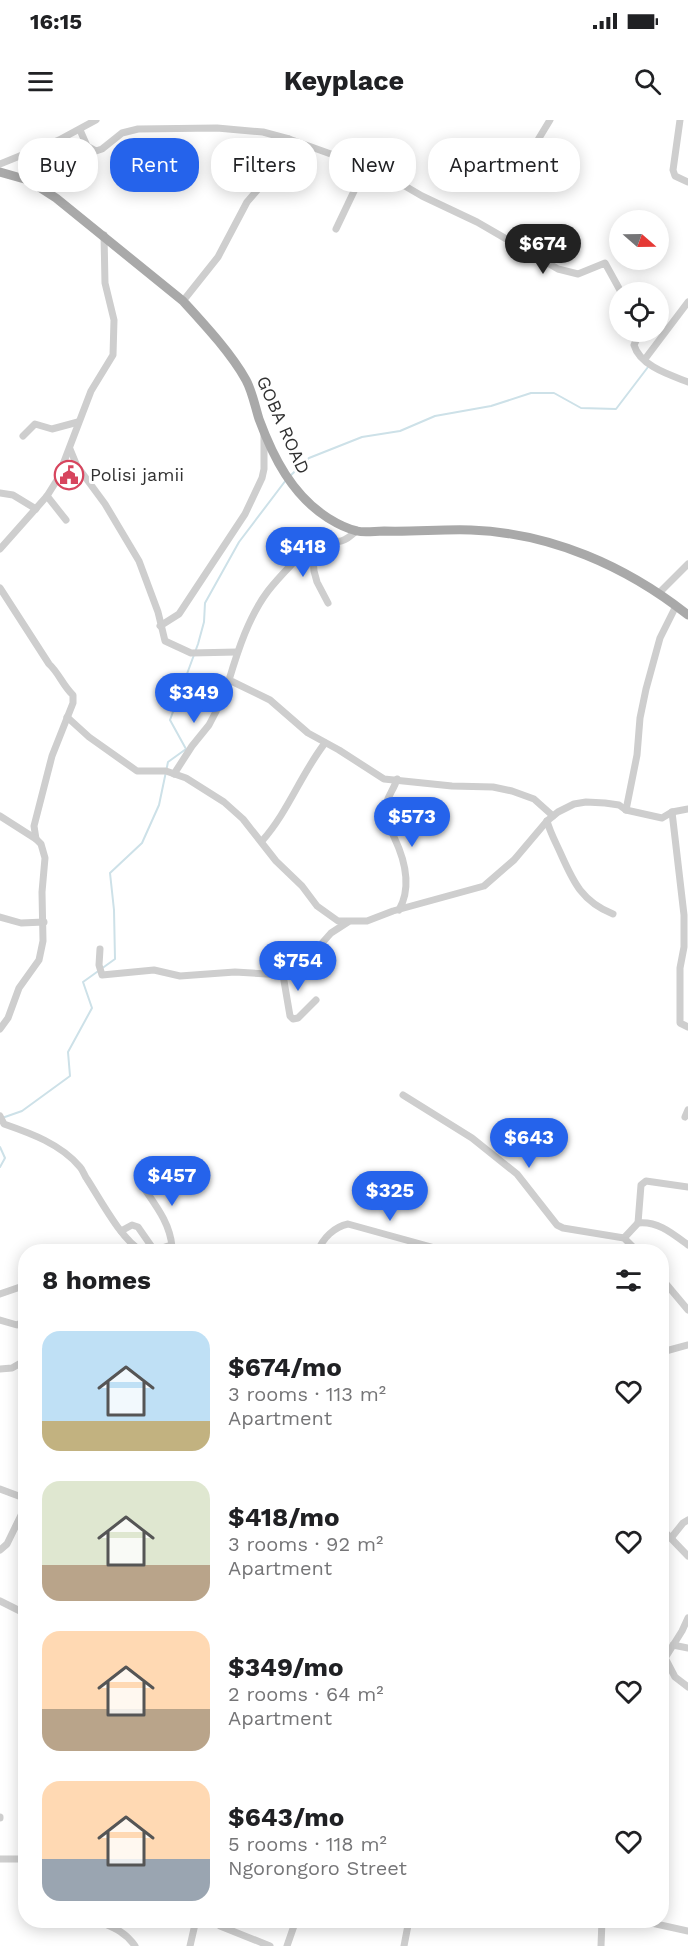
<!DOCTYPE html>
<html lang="en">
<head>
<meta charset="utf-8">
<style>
	body { margin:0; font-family:"Work Sans",sans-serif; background:#f2f2f2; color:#202124; height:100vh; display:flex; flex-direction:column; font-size:22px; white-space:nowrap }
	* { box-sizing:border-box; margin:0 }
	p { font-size:20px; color:#757577 }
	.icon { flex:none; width:33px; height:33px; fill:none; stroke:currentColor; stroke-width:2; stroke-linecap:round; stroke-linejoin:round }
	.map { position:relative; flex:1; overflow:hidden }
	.details { position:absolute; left:18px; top:1124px; width:651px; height:684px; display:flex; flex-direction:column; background:#fff; border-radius:24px; box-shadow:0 3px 15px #0003 }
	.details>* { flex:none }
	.hud { position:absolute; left:18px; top:18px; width:652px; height:54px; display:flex; gap:12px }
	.needle { width:39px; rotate:110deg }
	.tools { position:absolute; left:609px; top:90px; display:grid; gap:12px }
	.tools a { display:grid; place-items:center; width:60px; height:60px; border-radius:50%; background:#fff; box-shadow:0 3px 15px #0003; font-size:30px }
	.price { position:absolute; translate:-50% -51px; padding:0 14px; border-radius:21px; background:#2563eb; color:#fff; font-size:20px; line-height:39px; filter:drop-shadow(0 2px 3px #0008) }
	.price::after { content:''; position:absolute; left:50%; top:36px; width:18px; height:14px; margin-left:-9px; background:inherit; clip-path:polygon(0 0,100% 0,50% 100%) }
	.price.active { background:#222; color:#fff }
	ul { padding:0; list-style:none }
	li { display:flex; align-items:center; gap:18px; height:150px; padding:0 24px }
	li span { display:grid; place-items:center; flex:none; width:168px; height:120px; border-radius:18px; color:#555 }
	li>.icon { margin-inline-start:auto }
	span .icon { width:72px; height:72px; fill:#fffc; stroke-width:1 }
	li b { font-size:26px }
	h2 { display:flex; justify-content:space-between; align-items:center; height:72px; padding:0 24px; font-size:26px }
	.pill { padding:0 21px; border-radius:24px; background:#fff; box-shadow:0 3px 15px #0003; font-size:21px; line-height:54px }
	.pill.active { background:#2563eb; color:#fff }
	.status { display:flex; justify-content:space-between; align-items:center; height:42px; padding:0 30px; background:#fff; direction:ltr }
	.status svg { height:16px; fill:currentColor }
	header { display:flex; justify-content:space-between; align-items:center; height:78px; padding:0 24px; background:#fff; font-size:27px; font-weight:700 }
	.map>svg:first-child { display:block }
</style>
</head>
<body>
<div class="status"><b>16:15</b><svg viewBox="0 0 49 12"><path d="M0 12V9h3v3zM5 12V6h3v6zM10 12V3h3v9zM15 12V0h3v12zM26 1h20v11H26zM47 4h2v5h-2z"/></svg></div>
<header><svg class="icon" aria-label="menu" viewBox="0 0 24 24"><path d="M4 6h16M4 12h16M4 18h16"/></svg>Keyplace<svg class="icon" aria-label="search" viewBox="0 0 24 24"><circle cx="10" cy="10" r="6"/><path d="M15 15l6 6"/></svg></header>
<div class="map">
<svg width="688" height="1826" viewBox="0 0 688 1826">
	<rect width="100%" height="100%" fill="#fff"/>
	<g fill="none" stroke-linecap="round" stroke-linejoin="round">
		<!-- stream -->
		<g stroke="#cde1e8" stroke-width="2">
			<polyline points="290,356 309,338 362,317 400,311 435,296 491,286 531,273 554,273 581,288 616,289 648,247"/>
			<polyline points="2,998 22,991 70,956 68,932 92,888 83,862 115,839 114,790 110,753 142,723 159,685 168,642 186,629 170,600 198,524 204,502 205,483 239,422 286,360"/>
			<polyline points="0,1027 5,1038 0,1047"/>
		</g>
		<!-- minor -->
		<g stroke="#cecece" stroke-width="7">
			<polyline points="680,0 673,50 675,56 688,62"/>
			<polyline points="80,10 87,26 96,31 102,29 122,13 138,9 217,8 263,12 289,19 381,52 422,76 477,102 558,149 578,154 605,143 621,172"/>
			<polyline points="527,38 550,0"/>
			<polyline points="0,44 59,20 96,0"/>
			<polyline points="336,109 366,46"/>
			<polyline points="183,181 218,137 247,82 279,45 289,19"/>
			<path d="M640,212L634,225C640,246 670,255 688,262"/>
			<polyline points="645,239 688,182"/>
			<polyline points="23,316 35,304 52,309 78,302"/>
			<polyline points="70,329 77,346 105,384 139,441 158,492 165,521 191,533 237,532"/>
			<polyline points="0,373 13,375 36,389"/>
			<polyline points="47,376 66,400"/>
			<path d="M356,411C335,432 333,413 312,422C298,439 282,453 268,471C249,496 238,530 229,560L270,580L308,613L339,630L384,659L452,666L493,667L512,671L534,679L553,696"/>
			<polyline points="312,422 314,451 317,462 328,483"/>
			<polyline points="0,429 47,376 57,360 91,271 113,235 114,200 105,163 104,115"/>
			<path d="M0,468L49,544C59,553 63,566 73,575V583L52,636L34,706L36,719L41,724L45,738L42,772L43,821L39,840L19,868L8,898L0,909"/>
			<polyline points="659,473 688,444"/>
			<polyline points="160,506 179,494 245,394 262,358 264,349 264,313"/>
			<polyline points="67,597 89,617 137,651 166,651 186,658 224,682 243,699 276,741 302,766 317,786 338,801 367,801 393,791 484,766 514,740 547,701 558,692 574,684 586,682 605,683 619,685 626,690 662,698 672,692 688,689"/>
			<polyline points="174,654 192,626 209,605 222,580 229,560"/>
			<path d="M397,659C394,670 385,679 385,690C384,699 391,709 394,717C405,740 412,767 399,790"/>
			<polyline points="626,690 637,635 640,598 646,569 660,518 676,486"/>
			<polyline points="672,692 684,795 684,827 680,848 680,903 688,907"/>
			<polyline points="0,696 36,719"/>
			<path d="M547,701C550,712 555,721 560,732C573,761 581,781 613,794"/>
			<path d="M262,721C288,692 301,654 325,623"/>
			<polyline points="0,797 21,803 44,802"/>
			<polyline points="100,829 99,845 102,855 154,850 180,856 235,852 283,855 307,840 331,813 348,802"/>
			<polyline points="283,855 290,896 293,899 298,898 316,880"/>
			<polyline points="403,975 472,1018 517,1054 557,1105 563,1108 624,1118 637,1131"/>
			<path d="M0,996L4,1004C30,1013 61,1024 80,1047C83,1050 84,1055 87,1059C100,1079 122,1121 142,1131"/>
			<polyline points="685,997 688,990"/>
			<path d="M138,1059C151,1080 170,1100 172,1127"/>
			<polyline points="638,1103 641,1065 646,1061 688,1067"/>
			<polyline points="121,1111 132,1105 138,1107 154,1130"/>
			<path d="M624,1118L638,1103C658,1101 672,1113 688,1125"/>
			<polyline points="87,1131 105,1131"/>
			<polyline points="153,1131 168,1126 178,1131"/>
			<path d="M318,1131C323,1118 334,1107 348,1104L435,1128"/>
			<polyline points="662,1159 688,1190"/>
			<polyline points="0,1174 26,1165"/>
			<polyline points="0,1200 17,1205 26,1200"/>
			<polyline points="662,1232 688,1225"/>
			<polyline points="0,1249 12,1248 26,1240"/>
			<polyline points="0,1369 24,1378 26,1383"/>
			<polyline points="662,1409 688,1436"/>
			<polyline points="671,1418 683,1403 688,1400"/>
			<polyline points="0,1430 7,1424 26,1385"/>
			<polyline points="0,1481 26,1494"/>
			<polyline points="673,1525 688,1528"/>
			<polyline points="665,1538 675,1557 688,1567"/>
			<polyline points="662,1543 682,1511 688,1498"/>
			<polyline points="0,1698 0,1697"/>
			<polyline points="0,1739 26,1739"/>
			<path d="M96,1800C112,1807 125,1811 135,1826"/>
			<polyline points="215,1800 220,1806 270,1826"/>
			<polyline points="638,1800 688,1811"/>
			<polyline points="190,1826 196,1800"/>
			<polyline points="287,1826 296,1800"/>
			<polyline points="404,1826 409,1800"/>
			<polyline points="601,1826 602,1800"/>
		</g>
		<!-- major -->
		<path stroke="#a9a9a9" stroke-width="9" d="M0,52L28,60L56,78L183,181C204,204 231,233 246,260C252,271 255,286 259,299C273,337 292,375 328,398C336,403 348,409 357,411C365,413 375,411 384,411C413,412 442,409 471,410C551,413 626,446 688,495"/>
	</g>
	<!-- icons -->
	<defs>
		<g id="civic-ring" transform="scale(1.5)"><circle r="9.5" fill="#fff" stroke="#d7455e" stroke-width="1.5"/><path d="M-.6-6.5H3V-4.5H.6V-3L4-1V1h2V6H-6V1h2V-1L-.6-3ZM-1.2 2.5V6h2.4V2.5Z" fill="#d7455e"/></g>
	</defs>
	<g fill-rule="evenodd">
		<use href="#civic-ring" x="69" y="355"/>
	</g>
	<g text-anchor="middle" stroke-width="6" stroke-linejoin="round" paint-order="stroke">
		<!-- street labels -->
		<g font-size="18" fill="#313131" stroke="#fff">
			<text transform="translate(283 305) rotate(66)" y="6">GOBA ROAD</text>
		</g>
		<!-- poi labels -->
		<g font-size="18" fill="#313131" stroke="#fff" text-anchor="start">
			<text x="90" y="361">Polisi jamii</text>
		</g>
	</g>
</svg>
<div class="tools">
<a><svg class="needle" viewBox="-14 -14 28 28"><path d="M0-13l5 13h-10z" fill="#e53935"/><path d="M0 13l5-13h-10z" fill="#757577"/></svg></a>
<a><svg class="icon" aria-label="locate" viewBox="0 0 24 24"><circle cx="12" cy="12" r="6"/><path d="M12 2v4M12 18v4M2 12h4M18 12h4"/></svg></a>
</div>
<b class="price active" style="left:543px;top:155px">$674</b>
<b class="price" style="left:303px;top:458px">$418</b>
<b class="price" style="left:194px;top:604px">$349</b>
<b class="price" style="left:412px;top:728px">$573</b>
<b class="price" style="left:298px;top:872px">$754</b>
<b class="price" style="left:529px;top:1049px">$643</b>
<b class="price" style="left:172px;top:1087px">$457</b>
<b class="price" style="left:390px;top:1102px">$325</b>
<div class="hud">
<a class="pill">Buy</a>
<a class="pill active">Rent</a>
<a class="pill">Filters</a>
<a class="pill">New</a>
<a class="pill">Apartment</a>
</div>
<section class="details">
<h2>8 homes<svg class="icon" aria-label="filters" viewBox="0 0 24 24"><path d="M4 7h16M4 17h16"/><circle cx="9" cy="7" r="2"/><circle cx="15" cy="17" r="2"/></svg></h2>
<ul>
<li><span style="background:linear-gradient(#bfe0f5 75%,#c2b280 0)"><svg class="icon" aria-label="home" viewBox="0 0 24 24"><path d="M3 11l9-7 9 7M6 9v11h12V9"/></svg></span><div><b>$674/mo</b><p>3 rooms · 113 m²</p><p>Apartment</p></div><svg class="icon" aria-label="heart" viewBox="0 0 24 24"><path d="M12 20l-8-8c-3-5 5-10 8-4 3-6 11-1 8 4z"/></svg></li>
<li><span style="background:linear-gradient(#dfe7d0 70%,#b9a48a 0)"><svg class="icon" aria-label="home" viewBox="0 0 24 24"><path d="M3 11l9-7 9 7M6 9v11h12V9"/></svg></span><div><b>$418/mo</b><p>3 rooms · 92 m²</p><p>Apartment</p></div><svg class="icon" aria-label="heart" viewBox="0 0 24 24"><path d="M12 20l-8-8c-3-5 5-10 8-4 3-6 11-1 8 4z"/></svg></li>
<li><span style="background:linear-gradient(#ffd9b3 65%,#b9a48a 0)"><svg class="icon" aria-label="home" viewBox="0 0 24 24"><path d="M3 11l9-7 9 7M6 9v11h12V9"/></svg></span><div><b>$349/mo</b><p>2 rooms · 64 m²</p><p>Apartment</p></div><svg class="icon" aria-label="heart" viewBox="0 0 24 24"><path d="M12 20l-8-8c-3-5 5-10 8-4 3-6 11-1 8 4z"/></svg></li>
<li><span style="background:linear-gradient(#ffd9b3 65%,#9aa5b1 0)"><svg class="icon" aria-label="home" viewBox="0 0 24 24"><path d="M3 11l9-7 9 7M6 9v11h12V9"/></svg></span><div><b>$643/mo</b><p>5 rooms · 118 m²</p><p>Ngorongoro Street</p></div><svg class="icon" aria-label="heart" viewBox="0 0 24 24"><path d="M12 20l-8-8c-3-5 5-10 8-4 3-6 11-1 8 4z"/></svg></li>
</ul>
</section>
</div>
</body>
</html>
